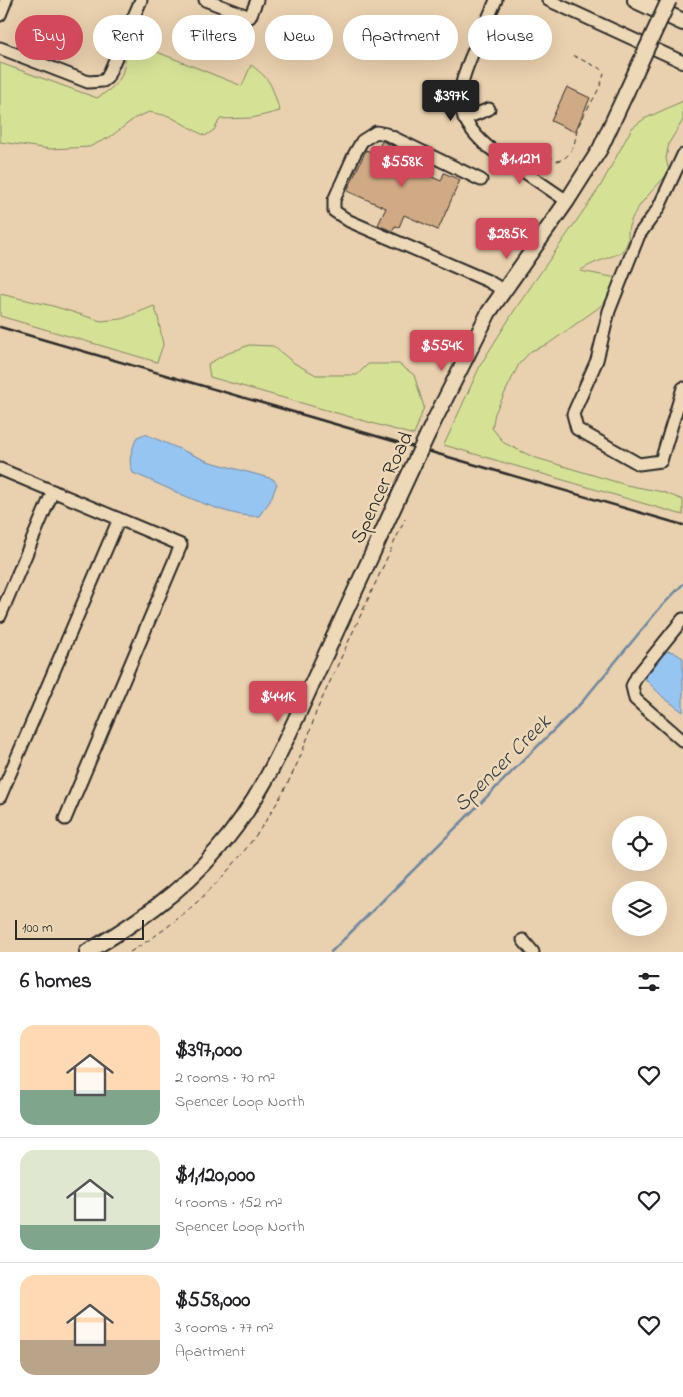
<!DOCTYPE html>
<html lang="en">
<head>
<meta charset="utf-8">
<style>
	body { margin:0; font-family:"Indie Flower",sans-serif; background:#f2f2f2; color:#202124; height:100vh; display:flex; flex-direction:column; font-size:19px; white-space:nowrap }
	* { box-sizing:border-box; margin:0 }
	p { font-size:16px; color:#757577 }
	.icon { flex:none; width:28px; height:28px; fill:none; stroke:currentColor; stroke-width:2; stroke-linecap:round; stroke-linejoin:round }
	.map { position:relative; height:952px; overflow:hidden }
	.side { display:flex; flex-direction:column; background:#fff; flex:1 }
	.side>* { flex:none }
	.top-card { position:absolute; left:15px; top:15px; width:654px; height:45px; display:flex; gap:10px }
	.controls { position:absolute; left:612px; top:816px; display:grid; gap:10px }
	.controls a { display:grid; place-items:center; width:55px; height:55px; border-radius:50%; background:#fff; box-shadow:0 5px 20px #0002; font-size:25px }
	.scale { position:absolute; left:15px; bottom:12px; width:129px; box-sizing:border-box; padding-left:5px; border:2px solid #2b2b2b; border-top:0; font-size:14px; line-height:18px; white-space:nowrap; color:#2b2b2b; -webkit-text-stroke:4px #edd8b7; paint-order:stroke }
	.price { position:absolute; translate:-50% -42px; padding:0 11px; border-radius:5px; background:#d1495b; color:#fff; font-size:16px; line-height:32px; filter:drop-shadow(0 1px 2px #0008) }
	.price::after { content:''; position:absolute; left:50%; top:30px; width:15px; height:11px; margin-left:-8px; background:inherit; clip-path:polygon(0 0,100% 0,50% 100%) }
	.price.on { background:#222; color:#fff }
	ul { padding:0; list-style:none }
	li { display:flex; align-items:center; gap:15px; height:125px; padding:0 20px }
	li+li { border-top:1px solid #e0e0e0 }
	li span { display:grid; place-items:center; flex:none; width:140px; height:100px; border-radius:15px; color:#555 }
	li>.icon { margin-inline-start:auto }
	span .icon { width:60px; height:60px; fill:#fffc; stroke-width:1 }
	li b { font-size:21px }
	h2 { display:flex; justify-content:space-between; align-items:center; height:60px; padding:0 20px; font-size:21px }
	.chip { padding:0 18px; border-radius:22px; background:#fff; box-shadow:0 5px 20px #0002; font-size:18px; line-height:45px }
	.chip.on { background:#d1495b; color:#fff }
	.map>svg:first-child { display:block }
</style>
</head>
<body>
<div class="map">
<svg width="683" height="952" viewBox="0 0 683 952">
	<rect width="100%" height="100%" fill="#e9d0ae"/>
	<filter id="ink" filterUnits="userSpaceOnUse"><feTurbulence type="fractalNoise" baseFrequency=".02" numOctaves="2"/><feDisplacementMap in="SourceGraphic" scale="10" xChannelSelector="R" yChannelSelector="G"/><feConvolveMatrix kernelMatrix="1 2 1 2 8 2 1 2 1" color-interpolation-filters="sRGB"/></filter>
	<g filter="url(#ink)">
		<!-- green -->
		<g fill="#d5e296" stroke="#808660">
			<path d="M137,44L242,86L251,65C274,82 271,87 280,111L252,118L220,119L214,130L205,136L169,116L149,112L135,118L110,137L89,147L50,149L0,142V63L97,98C125,81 123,75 127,45Z"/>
			<path d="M683,101V120L669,143L666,158L669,172C656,188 635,205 629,226C626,237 632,240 622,251C617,256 591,262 580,271L617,278L611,296L598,308L548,344L531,351L519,364L495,413L492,428L504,443L533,457L626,485L663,492L683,500V515L444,445L481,364L516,308L600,187L632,128L644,119Z"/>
			<polygon points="0,294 53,306 101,321 122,319 154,306 158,317 163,345 157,362 0,316"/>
			<polygon points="249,345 273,346 294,363 316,375 357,375 368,364 399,364 414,375 424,407 414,435 210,377 208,364 224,355"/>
		</g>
		<!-- water -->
		<g fill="#97c5f2" stroke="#6c87a2">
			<path d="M145,434L207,461L273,479L277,484L270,501L259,516C226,519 166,486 133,473C127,460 132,450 137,437Z"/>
			<path d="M668,651L673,652L683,658V712L664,698L646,680C645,669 659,657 668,651Z"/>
		</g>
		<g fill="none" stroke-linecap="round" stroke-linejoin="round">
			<!-- stream -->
			<polyline stroke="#6c87a2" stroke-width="2.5" points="331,952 582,702 659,609 683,584"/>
		</g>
		<!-- building -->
		<g fill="#d0aa84" stroke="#2b2b2b">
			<polygon points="567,87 590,98 575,132 551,121"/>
			<polygon points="382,141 410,154 407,163 424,171 423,173 441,181 444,173 460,180 438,230 404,215 399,227 395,226 392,231 378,225 386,208 347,191 366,150 376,154"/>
		</g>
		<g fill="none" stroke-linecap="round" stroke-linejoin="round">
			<!-- minor casing -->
			<g stroke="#2b2b2b" stroke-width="15">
				<g id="minor">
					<polyline points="205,0 250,17 257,0"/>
					<path d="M496,0C489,17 481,33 474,50C456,91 451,115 488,147L567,201"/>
					<polyline points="548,0 683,62"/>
					<polyline points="0,15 6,0"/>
					<polyline points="0,48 88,82 103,81 107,78 141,0"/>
					<polyline points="464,119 489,109"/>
					<polyline points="683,155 658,209 639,235 609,311 597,360 573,414 577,429 639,464 661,461 683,388"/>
					<polyline points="481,180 386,134 376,132 362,141 354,155 334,200 334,211 349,221 488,281 503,290"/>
					<polyline points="0,469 181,545 65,819"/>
					<polyline points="0,616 53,491"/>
					<polyline points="683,619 637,676 632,686 635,699 683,741"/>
					<polyline points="0,797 119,519"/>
					<polyline points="523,940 533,952"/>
				</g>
			</g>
			<!-- major casing -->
			<g stroke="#2b2b2b" stroke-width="18">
				<g id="major">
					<polyline points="434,421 489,312 567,201 600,149 626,93"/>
					<path d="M87,952C136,923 180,893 217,850C263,798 288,735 317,673C350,601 384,529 417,457"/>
				</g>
			</g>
			<!-- highway casing -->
			<g stroke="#2b2b2b" stroke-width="20">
				<polyline id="highway" points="636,0 683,22"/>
			</g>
			<!-- path -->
			<g stroke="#2b2b2b" stroke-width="1" stroke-dasharray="5 4" stroke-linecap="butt">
				<path d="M525,143L557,161C564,160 569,155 572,149C576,143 575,136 577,130C584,110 600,94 604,73L603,70L572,55"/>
				<path d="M130,952C218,900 288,810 316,712L405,519"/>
			</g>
			<!-- minor -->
			<use href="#minor" stroke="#edd8b7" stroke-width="11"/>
			<!-- major -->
			<use href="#major" stroke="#edd8b7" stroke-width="14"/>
			<!-- highway -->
			<use href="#highway" stroke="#edd8b7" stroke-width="16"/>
			<!-- rail -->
			<polyline stroke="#2b2b2b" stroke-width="2.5" points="0,327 683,525"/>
			<!-- major-bridge casing -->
			<g stroke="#2b2b2b" stroke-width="18" stroke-linecap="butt">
				<g id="major-bridge">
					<polyline points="626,93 669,0"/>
					<polyline points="417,457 434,421"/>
				</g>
			</g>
			<!-- major-bridge -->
			<use href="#major-bridge" stroke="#edd8b7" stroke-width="14"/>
		</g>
	</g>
	<g text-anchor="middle" stroke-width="5" stroke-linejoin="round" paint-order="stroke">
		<!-- street labels -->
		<g font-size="21" fill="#2b2b2b" stroke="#edd8b7">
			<text transform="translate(381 487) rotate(-65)" y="7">Spencer Road</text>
		</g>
		<!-- water labels -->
		<g font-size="22" font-style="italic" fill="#3b4249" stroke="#edd8b7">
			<text transform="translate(501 762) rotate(-45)" y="8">Spencer Creek</text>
		</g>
	</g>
</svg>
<div class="controls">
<a><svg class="icon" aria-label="locate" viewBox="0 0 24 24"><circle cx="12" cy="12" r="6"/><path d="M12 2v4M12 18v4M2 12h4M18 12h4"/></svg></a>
<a><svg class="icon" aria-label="layers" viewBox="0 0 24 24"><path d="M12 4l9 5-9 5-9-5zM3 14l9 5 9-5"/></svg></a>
</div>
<div class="scale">100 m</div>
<b class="price on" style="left:451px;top:122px">$397K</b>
<b class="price" style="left:520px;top:185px">$1.12M</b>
<b class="price" style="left:402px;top:188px">$558K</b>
<b class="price" style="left:507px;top:260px">$285K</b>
<b class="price" style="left:442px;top:372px">$554K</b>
<b class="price" style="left:278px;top:723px">$441K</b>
<div class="top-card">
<a class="chip on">Buy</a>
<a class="chip">Rent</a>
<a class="chip">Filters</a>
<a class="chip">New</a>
<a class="chip">Apartment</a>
<a class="chip">House</a>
</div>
</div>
<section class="side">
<h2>6 homes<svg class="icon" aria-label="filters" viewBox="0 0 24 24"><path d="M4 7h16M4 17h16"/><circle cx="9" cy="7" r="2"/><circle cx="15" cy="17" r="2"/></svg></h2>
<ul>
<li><span style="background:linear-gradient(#ffd9b3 65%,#7fa58c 0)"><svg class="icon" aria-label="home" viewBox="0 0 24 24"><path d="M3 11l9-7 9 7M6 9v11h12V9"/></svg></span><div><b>$397,000</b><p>2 rooms · 70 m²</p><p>Spencer Loop North</p></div><svg class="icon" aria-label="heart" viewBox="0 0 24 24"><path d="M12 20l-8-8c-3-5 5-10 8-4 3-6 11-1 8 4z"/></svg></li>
<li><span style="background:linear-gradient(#dfe7d0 75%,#7fa58c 0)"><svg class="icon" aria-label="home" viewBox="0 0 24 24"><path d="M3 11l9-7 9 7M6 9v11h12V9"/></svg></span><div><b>$1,120,000</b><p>4 rooms · 152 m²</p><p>Spencer Loop North</p></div><svg class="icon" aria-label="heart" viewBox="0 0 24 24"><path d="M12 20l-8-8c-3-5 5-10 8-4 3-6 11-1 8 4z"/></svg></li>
<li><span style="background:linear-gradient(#ffd9b3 65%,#b9a48a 0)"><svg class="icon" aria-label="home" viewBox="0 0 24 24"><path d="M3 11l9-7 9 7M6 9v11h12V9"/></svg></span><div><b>$558,000</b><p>3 rooms · 77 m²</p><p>Apartment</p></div><svg class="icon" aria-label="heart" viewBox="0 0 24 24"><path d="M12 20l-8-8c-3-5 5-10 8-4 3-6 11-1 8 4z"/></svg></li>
</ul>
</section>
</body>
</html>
